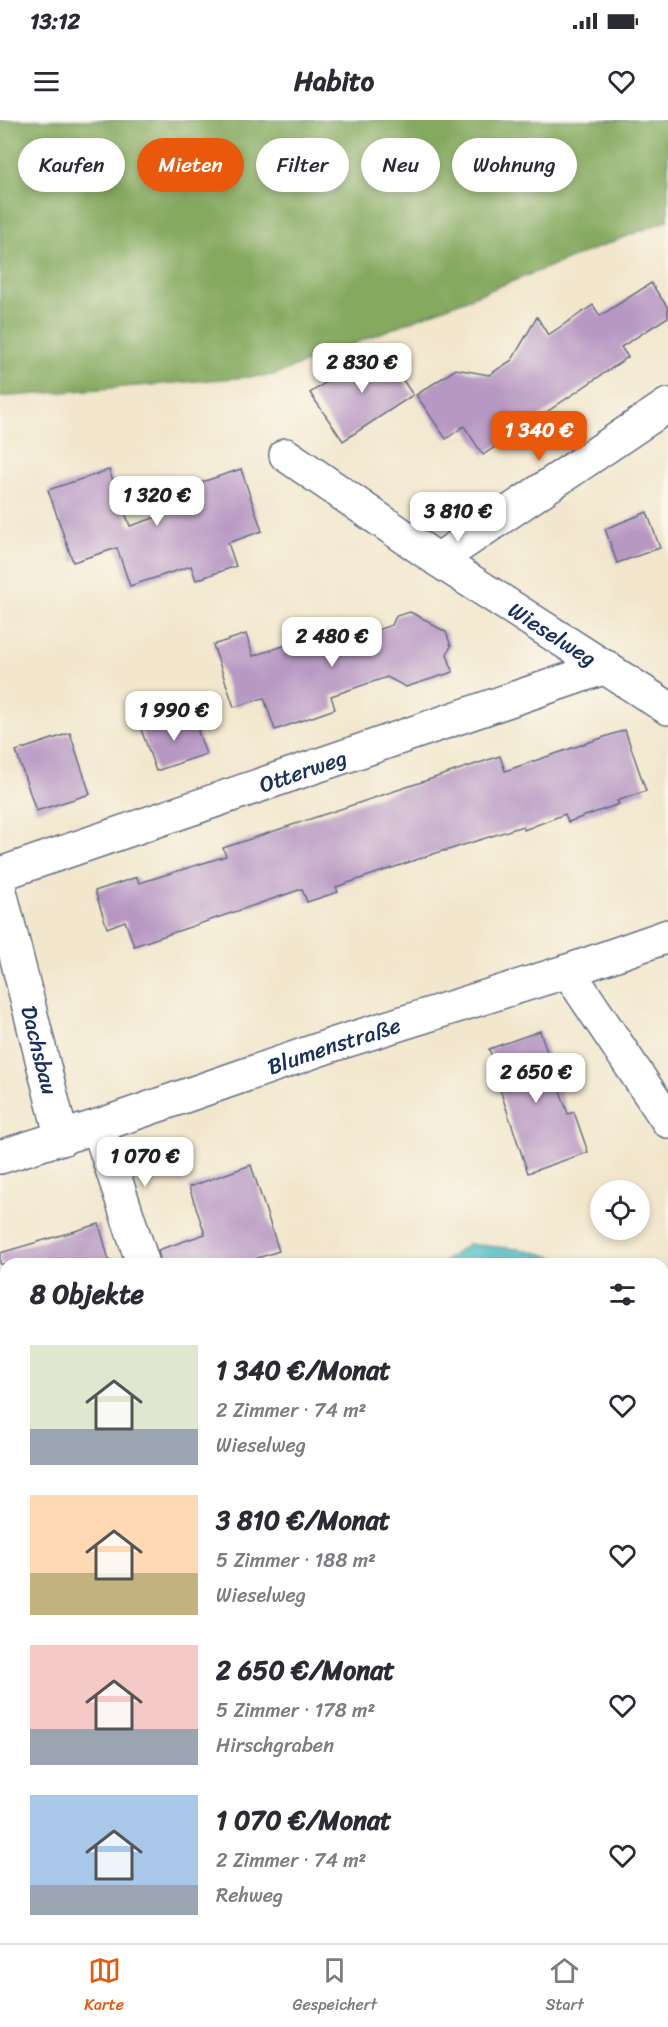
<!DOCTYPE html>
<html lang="de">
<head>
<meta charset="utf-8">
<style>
	body { margin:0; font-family:Sriracha,sans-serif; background:#f7f7f7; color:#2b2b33; height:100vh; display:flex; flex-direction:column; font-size:22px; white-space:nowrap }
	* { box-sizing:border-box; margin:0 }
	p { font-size:20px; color:#7c7c81 }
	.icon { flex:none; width:33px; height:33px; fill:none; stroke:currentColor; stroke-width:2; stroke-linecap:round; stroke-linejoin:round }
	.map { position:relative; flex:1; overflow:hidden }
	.drawer { position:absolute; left:0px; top:1138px; width:669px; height:686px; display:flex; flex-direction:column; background:#fff; border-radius:18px 18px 0 0; box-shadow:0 3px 9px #0003 }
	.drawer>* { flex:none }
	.top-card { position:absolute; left:18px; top:18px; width:633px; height:54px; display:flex; gap:12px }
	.fabs { position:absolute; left:590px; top:1060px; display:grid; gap:12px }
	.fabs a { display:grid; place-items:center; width:60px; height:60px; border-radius:50%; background:#fff; box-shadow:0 3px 9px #0003; font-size:30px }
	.price { position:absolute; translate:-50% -51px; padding:0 14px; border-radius:12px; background:#fff; color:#222; font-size:20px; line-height:39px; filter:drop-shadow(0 2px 3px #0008) }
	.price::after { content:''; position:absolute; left:50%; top:36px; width:18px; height:14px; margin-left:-9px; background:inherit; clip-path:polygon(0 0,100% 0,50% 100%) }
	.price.on { background:#ea580c; color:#fff }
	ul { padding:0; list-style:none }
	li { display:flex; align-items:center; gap:18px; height:150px; padding:0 30px }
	li span { display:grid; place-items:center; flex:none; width:168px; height:120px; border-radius:0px; color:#555 }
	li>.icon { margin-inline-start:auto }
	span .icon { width:72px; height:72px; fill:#fffc; stroke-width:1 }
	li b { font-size:26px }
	h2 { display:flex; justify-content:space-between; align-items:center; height:72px; padding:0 30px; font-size:26px }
	.pill { padding:0 21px; border-radius:27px; background:#fff; box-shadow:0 3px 9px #0003; font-size:21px; line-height:54px }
	.pill.on { background:#ea580c; color:#fff }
	.status { display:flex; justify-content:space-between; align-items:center; height:42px; padding:0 30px; background:#fff; direction:ltr }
	.status svg { height:16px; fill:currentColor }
	header { display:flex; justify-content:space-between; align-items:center; height:78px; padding:0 30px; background:#fff; font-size:27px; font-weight:800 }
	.dock { display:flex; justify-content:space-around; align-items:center; height:84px; border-top:2px solid #e1e1e2; background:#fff; font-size:16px; color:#7c7c81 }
	.dock a { display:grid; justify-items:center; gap:3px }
	.dock .on { color:#ea580c }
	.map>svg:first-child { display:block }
</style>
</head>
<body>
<div class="status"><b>13:12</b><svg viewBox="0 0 49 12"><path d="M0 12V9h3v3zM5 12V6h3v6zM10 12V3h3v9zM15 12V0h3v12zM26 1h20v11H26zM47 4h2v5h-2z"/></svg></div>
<header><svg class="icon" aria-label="menu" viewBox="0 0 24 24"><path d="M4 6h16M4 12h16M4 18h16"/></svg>Habito<svg class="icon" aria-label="heart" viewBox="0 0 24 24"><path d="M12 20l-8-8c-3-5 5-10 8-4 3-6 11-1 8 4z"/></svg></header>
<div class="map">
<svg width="668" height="1823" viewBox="0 0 668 1823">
	<rect width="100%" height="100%" fill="#fbf7ec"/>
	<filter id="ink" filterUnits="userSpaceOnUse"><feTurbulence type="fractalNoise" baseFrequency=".0167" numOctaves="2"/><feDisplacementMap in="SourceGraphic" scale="12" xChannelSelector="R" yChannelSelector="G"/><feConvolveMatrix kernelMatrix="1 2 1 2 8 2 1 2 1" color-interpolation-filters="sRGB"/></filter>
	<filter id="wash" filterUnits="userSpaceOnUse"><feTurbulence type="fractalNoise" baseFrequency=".008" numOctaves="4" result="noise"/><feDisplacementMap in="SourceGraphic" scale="24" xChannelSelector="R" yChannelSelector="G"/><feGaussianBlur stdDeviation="1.35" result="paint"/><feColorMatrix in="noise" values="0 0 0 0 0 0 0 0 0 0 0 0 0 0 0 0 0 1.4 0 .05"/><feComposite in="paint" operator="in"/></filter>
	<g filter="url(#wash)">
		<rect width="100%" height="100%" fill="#f2e6cc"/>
		<!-- green -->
		<polygon fill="#a6c36b" stroke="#607964" stroke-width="1.5" points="663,1224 668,1231 668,1823 0,1823 0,1663 6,1662 6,1818 663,1818"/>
		<!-- forest -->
		<g fill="#84a95f" stroke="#506c5e" stroke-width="1.5">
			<polygon points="0,0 668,0 668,100 274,255 0,277"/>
			<polygon points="663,1793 668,1794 668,1823 583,1823 583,1818 663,1818"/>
		</g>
		<!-- water -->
		<g fill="#4ab9c1" stroke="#327490" stroke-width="1.5">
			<polygon points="468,1124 527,1130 577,1144 441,1144"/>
			<polygon points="663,1221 668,1227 668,1393 663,1378"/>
		</g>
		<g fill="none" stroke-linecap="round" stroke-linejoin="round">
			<!-- stream -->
			<polyline stroke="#4ab9c1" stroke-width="12" points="357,1823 357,1818"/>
			<!-- river -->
			<g stroke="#4ab9c1" stroke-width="76">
				<polyline points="0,1738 6,1737"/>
				<polyline points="663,1740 668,1741"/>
			</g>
		</g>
		<g id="blocks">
			<!-- building -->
			<g fill="#b798c3">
				<polygon points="651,163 668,188 668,197 621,227 628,237 483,335 464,306 446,319 416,275 456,249 489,255 512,240 537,197 548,215 593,185 600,196"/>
				<polygon points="380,226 413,275 343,321 310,273"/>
				<polygon points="241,349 262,411 228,423 236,446 196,460 191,446 130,466 117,428 73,442 48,370 109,350 130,406 196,384 190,366"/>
				<polygon points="647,392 660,428 617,443 605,409"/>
				<polygon points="410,492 430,502 431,504 446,512 451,526 447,534 453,552 406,567 387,557 331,576 335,589 275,610 264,578 234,587 213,525 246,514 253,536 311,517 316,530 392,505 396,496"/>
				<polygon points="191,592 206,634 156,651 141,609"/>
				<polygon points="625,610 646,671 617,681 619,684 568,702 565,694 524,710 523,706 445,731 445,730 336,767 338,772 307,782 302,769 134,826 125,801 107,808 95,771 137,757 139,763 226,736 223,728 500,636 505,651"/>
				<polygon points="70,613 90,674 36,691 16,631"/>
				<polygon points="540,911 568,994 574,992 588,1032 528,1053 500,970 504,969 489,929"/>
				<polygon points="251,1045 279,1131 239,1144 161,1144 158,1130 205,1114 189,1067"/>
				<polygon points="99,1104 110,1144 0,1144 0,1133"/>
			</g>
		</g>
	</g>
	<g filter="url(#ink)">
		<use href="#blocks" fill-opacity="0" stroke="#666f84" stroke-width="1.5"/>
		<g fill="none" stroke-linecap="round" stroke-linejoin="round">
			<!-- minor casing -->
			<g stroke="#666f84" stroke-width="36">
				<g id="minor">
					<path id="s1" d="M286,335L438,440L668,588"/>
					<polyline points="438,440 668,285"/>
					<path id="s2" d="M0,754L606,547"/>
					<path id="s3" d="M0,771L62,1019"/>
					<polyline points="568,851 668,1001"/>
					<polyline points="98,1006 143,1144"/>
					<path id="s4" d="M0,1037L98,1006L332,925L568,851L668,816"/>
					<polyline points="0,1255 6,1253"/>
				</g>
			</g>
			<!-- path -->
			<polyline stroke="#666f84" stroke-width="4" stroke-dasharray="4.5 4.5" stroke-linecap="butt" points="0,1671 6,1670"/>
			<!-- minor -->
			<use href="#minor" stroke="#fff" stroke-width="33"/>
		</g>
	</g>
	<g text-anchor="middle" stroke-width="4.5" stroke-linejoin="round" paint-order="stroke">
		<!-- street labels -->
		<g font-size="22" fill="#1b2f5e" stroke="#fbf7ec">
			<text dy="8" stroke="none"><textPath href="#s1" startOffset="321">Wieselweg</textPath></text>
			<text dy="8" stroke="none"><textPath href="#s2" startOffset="320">Otterweg</textPath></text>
			<text dy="8" stroke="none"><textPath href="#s4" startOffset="352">Blumenstraße</textPath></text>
			<text dy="8" stroke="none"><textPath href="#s3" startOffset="164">Dachsbau</textPath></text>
		</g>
	</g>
</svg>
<div class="fabs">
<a><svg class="icon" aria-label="locate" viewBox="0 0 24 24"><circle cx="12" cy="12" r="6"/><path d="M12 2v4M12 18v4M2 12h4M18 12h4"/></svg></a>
</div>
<b class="price" style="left:362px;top:274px">2 830 €</b>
<b class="price on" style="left:539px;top:342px">1 340 €</b>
<b class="price" style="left:157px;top:407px">1 320 €</b>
<b class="price" style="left:458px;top:423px">3 810 €</b>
<b class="price" style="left:332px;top:548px">2 480 €</b>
<b class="price" style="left:174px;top:622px">1 990 €</b>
<b class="price" style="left:536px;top:984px">2 650 €</b>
<b class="price" style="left:145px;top:1068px">1 070 €</b>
<div class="top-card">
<a class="pill">Kaufen</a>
<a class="pill on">Mieten</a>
<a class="pill">Filter</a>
<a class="pill">Neu</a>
<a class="pill">Wohnung</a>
</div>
<section class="drawer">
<h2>8 Objekte<svg class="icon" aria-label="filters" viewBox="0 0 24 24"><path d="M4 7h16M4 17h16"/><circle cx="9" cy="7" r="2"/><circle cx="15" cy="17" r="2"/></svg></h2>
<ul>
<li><span style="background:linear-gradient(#dfe7d0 70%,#9aa5b1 0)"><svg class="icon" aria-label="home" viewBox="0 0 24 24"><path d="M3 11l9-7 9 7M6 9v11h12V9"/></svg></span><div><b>1 340 €/Monat</b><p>2 Zimmer · 74 m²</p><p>Wieselweg</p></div><svg class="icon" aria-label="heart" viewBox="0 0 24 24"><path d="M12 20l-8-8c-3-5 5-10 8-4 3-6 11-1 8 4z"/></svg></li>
<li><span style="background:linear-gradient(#ffd9b3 65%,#c2b280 0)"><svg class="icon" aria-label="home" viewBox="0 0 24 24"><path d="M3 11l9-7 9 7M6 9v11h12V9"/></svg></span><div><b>3 810 €/Monat</b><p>5 Zimmer · 188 m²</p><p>Wieselweg</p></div><svg class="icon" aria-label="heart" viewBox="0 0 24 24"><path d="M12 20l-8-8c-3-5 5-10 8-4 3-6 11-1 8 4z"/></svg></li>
<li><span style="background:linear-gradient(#f6c9c9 70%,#9aa5b1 0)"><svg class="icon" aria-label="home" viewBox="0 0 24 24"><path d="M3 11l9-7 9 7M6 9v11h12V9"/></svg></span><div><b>2 650 €/Monat</b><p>5 Zimmer · 178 m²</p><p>Hirschgraben</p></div><svg class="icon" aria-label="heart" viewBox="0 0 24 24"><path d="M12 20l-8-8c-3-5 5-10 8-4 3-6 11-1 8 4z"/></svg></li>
<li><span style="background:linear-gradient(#a9c7e8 75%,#9aa5b1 0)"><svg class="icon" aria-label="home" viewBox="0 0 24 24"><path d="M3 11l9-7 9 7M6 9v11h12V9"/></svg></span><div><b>1 070 €/Monat</b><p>2 Zimmer · 74 m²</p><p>Rehweg</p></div><svg class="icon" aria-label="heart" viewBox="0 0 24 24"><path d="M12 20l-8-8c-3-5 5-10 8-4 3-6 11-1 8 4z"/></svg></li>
</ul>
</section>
</div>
<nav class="dock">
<a class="on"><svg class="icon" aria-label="map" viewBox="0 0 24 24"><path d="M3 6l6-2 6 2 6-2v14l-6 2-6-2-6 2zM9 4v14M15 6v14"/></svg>Karte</a>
<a><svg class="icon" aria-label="saved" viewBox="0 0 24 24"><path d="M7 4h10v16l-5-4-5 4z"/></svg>Gespeichert</a>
<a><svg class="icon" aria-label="home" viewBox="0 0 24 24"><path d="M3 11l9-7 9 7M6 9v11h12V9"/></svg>Start</a>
</nav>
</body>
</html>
